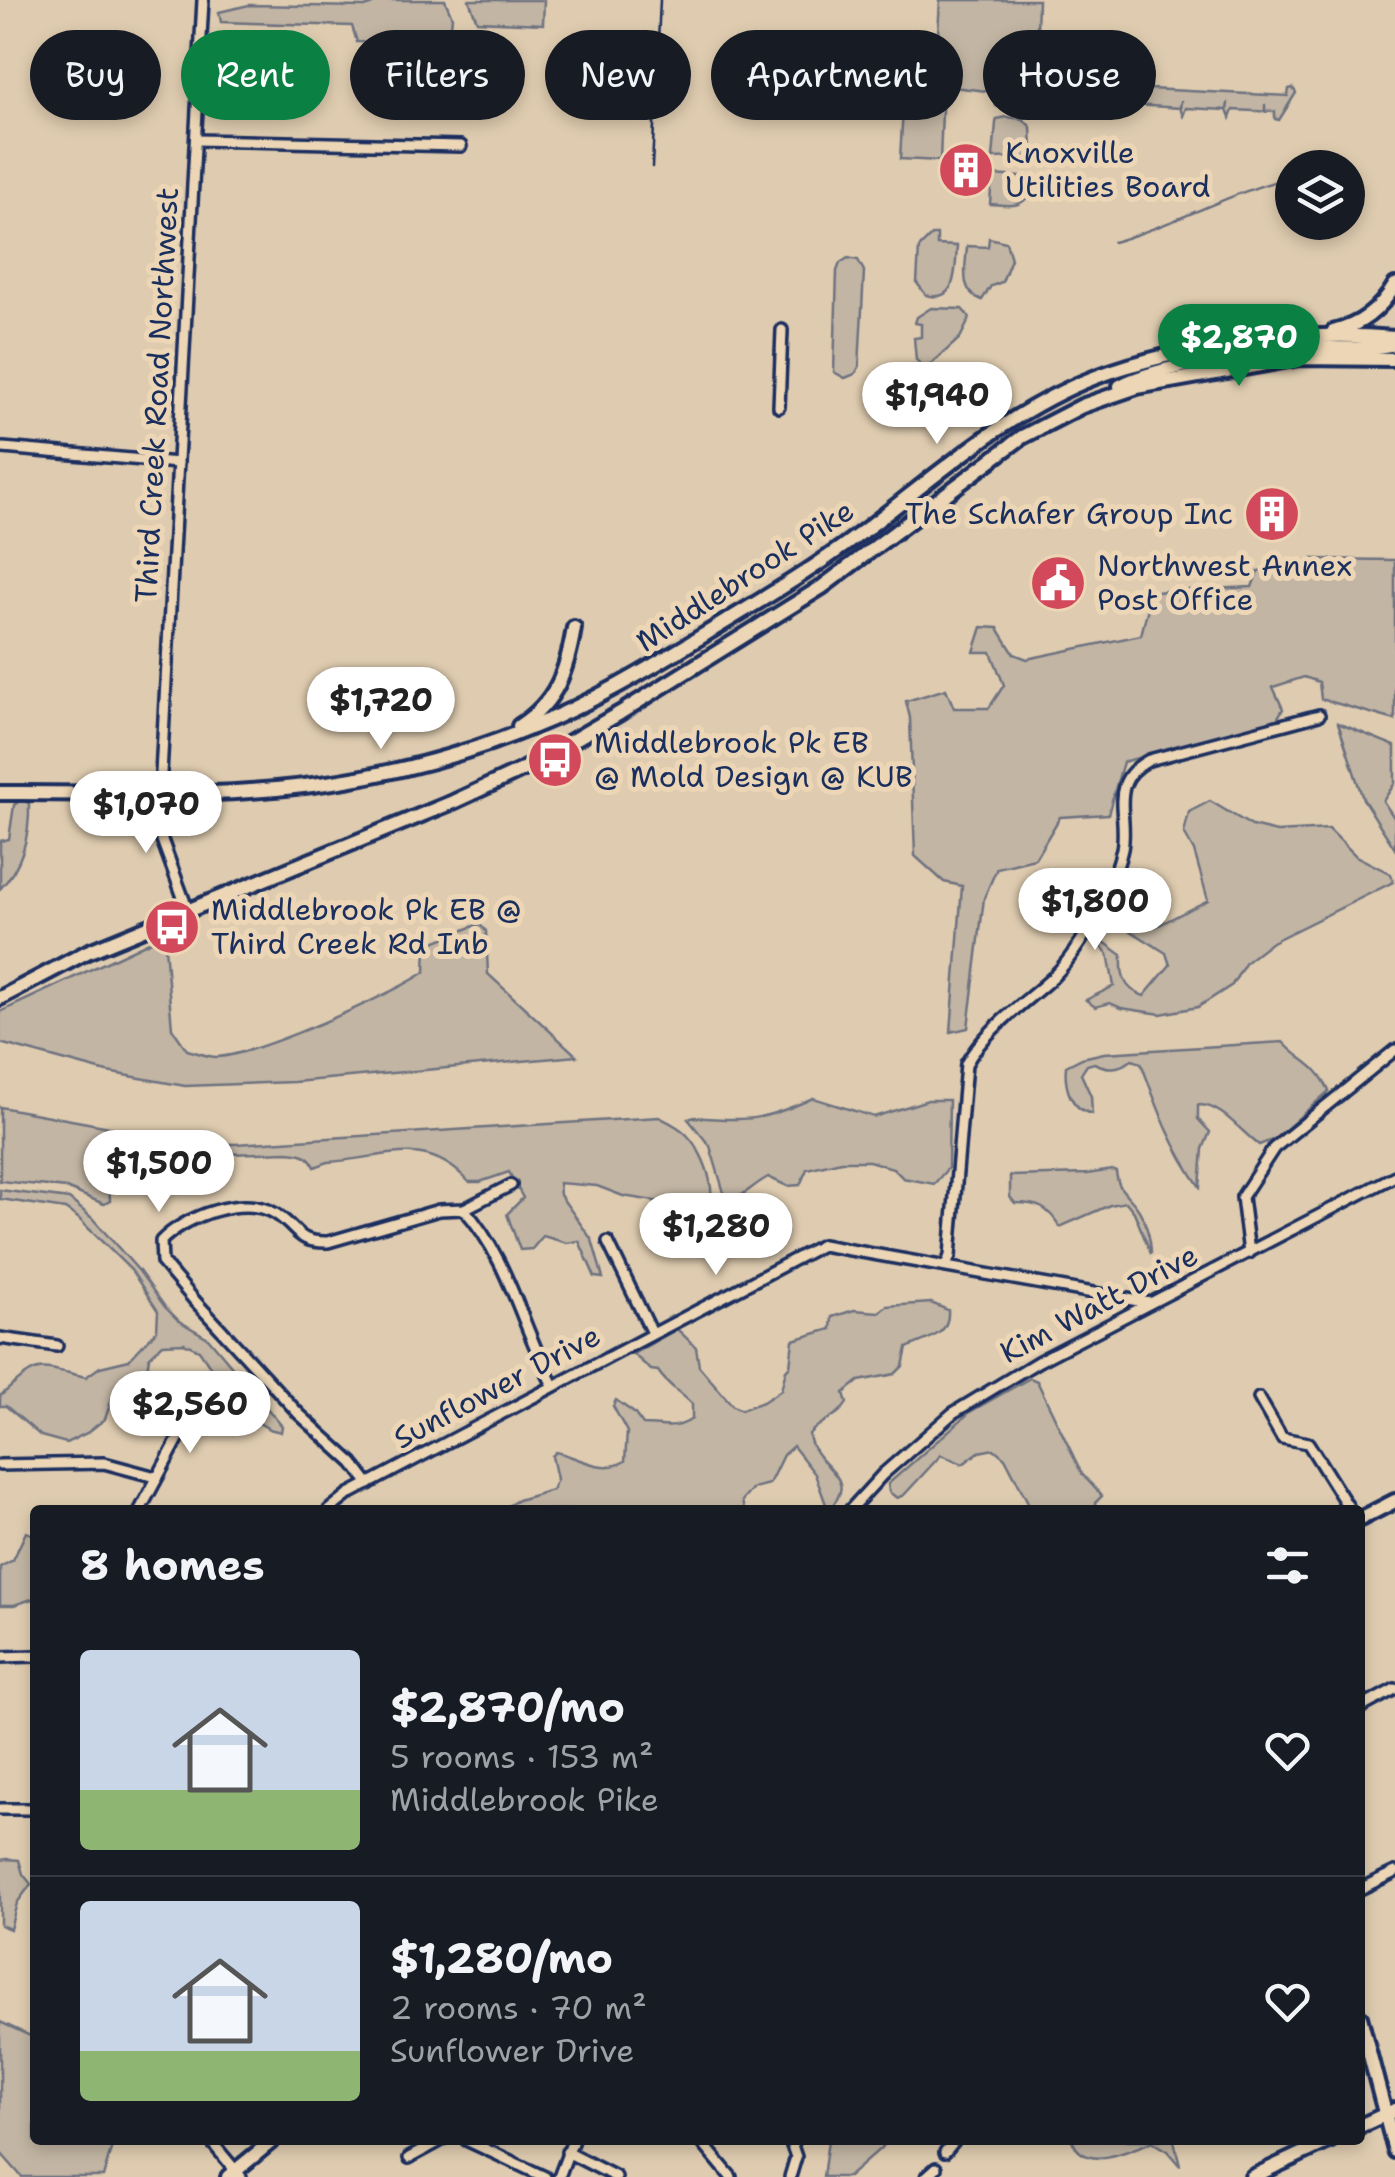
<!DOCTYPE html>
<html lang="en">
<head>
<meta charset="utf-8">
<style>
	body { margin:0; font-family:"Shantell Sans",sans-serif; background:#20242c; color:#f1f3f6; height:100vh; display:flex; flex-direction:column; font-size:38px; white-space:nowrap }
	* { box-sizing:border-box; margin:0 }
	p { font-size:32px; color:#9ea1a6 }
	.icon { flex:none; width:55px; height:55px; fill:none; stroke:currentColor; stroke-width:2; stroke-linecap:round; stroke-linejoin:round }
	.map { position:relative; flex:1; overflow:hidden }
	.details { position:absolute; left:30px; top:1505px; width:1335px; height:640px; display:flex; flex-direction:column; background:#171b24; border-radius:10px; box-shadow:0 5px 15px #0003 }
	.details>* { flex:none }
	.top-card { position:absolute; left:30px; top:30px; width:1335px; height:90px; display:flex; gap:20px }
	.buttons { position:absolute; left:1275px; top:150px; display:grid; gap:20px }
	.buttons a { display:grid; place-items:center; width:90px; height:90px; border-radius:50%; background:#171b24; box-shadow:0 5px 15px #0003; font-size:50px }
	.price { position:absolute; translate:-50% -85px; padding:0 22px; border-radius:35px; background:#fff; color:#222; font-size:32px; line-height:65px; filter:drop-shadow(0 2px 5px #0008) }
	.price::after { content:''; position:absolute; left:50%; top:60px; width:30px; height:22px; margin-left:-15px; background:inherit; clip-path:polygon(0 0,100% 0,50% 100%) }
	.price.active { background:#0b8043; color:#fff }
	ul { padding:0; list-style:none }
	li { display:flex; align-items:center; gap:30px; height:250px; padding:0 50px }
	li+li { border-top:2px solid #363941 }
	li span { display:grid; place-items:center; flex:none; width:280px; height:200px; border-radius:10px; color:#555 }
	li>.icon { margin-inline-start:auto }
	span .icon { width:120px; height:120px; fill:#fffc; stroke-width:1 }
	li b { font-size:42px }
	h2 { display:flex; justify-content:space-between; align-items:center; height:120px; padding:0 50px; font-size:42px }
	.chip { padding:0 35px; border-radius:45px; background:#171b24; box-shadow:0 5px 15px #0003; font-size:35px; line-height:90px }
	.chip.active { background:#0b8043; color:#fff }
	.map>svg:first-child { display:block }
</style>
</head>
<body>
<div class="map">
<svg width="1395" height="2177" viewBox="0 0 1395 2177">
	<rect width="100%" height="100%" fill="#dfccb0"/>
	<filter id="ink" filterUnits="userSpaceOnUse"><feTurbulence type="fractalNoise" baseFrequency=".01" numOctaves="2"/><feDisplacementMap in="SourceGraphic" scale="20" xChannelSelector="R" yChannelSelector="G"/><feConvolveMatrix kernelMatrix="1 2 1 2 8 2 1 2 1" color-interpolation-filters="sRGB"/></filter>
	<g filter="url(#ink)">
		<!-- green -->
		<g fill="#c2b5a3" stroke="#6e7280" stroke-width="2.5">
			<polygon points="382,0 445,0 452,17 445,83 433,88 430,44 357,42 352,26 221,22 219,12 249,5 365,7"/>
			<polygon points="469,0 544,0 543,24 477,21"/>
			<polygon points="940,0 1038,0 1035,97 1022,107 996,106 996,92 943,86 940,161 900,159 904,90 919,90 927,84 935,83"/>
			<polygon points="850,38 874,39 873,68 881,70 878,76 850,74"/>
			<polygon points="1126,79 1129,79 1129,88 1288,96 1289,89 1293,88 1296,93 1279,120 1275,119 1275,112 1233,110 1230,118 1227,110 1186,108 1183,116 1180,108 1135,105 1133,112 1126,112 1133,109 1132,90 1124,88"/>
			<polygon points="1006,117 1023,119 1031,127 1032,150 1027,157 993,158 996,123 997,119"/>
			<path d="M992,175L1021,177L1030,190C1025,210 1007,205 990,204Z"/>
			<path d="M932,235H937V245L957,246C955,268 958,304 926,295L917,283L919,248Z"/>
			<path d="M989,238L1006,242L1011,259L1002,282L991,286L982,300C958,291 966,267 967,246L988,247Z"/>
			<polygon points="848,258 858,260 864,271 859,367 855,374 845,378 834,372 837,271 840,263"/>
			<polygon points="931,308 962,309 970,318 960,338 926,369 916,360 914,338 921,337 921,324 915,323 917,317"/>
			<polygon points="1312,559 1395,560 1395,720 1321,699 1319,682 1304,677 1273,687 1283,709 1277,719 1123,762 1108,814 1060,817 1035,859 997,868 984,898 968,1028 951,1032 962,886 944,882 915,856 910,718 906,701 946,689 954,708 989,708 1004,685 991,652 974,652 982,627 998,628 1014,654 1027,659 1141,635 1152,592 1252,587 1258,571"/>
			<polygon points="1338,723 1395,746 1395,783 1383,801 1395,819 1395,849 1363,799"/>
			<path d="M21,800L29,803C30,835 23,865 0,889V841L9,839L14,805Z"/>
			<path d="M1210,801L1252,826L1277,832L1329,829L1356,856L1391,874L1393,882L1272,942L1246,962L1232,985L1198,1007L1161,1014L1121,1008L1110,1003L1095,1007L1086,1000L1114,986L1108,954L1101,946L1104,942L1122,955C1121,975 1123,989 1144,996L1170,965L1166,953L1131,931L1135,926H1157L1208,900L1194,851L1184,833L1189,812Z"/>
			<path d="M479,924L486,931L488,974L577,1056L294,1082L185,1086L107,1072L0,1043V1012L164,935L172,1028L187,1050C196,1052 208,1057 217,1057C256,1055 392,995 425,972L426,945Z"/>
			<path d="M1283,1042C1303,1064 1316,1062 1329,1091L1275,1139L1259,1145C1240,1131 1221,1104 1198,1105V1119L1210,1132L1203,1149L1200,1187C1170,1144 1159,1111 1141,1063L1132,1060C1119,1069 1109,1070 1094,1063L1087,1065L1081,1074L1091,1096L1092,1114C1070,1109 1064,1086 1066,1066L1082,1058L1104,1053Z"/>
			<path d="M813,1098L874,1117L928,1100H949L948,1168L934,1184L903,1178L893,1168L869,1161H841L807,1169L800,1185L787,1186L768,1177C753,1185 742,1198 727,1203L710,1146L688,1119L695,1117C747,1122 765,1120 813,1098Z"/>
			<path d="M0,1107L197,1143L235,1144L659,1117C669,1122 680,1127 687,1135C707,1156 723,1203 700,1226L706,1241L699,1238L686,1206L623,1196L597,1186L559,1183L560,1195L592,1240L603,1278L595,1277L579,1241L567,1243L543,1236L532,1249L520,1250L507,1214L523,1198L509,1172L480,1182H469C425,1134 384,1159 328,1162L315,1167C309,1154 301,1153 287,1152L161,1156L143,1161L135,1153H126L109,1174L110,1201L104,1204L66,1188L0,1181Z"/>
			<path d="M1112,1170L1116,1172C1118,1190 1126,1193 1136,1206C1145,1218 1151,1239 1151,1254L1134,1212L1126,1202L1110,1205L1060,1227C1048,1207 1038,1203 1015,1203L1010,1197V1176L1087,1174Z"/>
			<path d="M0,1190L69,1199L92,1218L139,1271L165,1307L179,1321L208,1338L282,1426L281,1432L269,1429L241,1412L199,1350L184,1343L163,1344L149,1357L146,1376L116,1388L105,1419L87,1433L66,1443L41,1436L6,1406H0V1396C42,1361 33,1365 86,1377L100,1367L129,1360L157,1330L158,1311L131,1270L78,1218L65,1209L0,1199Z"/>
			<path d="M931,1303L948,1310C950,1337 926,1338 907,1348L903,1366L895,1374L859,1381L844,1393L847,1403C839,1417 821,1420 809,1434C812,1468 864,1475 828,1510L815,1474L793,1446L783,1455L769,1484L753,1488L742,1501L744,1510H501L518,1500L552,1490L557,1479L552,1456L556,1452C579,1457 603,1475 625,1461L627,1432L613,1406L616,1400L634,1413L643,1425C663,1425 674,1431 692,1419V1404C680,1392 667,1385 658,1371L651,1370L633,1354L677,1329L696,1347L699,1366L733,1406L741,1410L763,1402L781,1390L786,1370L790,1366L793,1340L831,1329L832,1317L854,1310L879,1312L887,1306Z"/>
			<polygon points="1030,1378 1037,1381 1082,1474 1102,1496 1095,1503 1096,1510 1032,1510 1005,1458 994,1449 979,1452 963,1464 941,1455 904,1495 897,1498 889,1492 888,1484 970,1412"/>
			<polygon points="26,1532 34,1535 35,1598 14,1605 0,1605 0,1567 13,1560"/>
			<polygon points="7,1859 19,1860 23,1874 31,1884 17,1903 10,1929 0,1925 0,1860"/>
			<polygon points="0,2022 35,2038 35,2140 110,2140 112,2146 103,2177 22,2177 0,2152"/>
			<polygon points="828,2140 890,2140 848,2177 823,2177"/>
			<path d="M1072,2140H1174L1180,2166L1167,2151L1152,2142C1128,2150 1085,2174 1072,2140Z"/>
		</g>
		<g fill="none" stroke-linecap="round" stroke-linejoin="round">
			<!-- stream -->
			<g stroke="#686d7e" stroke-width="2.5">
				<polyline points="1180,108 1181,101"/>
				<polyline points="1227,110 1228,103"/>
				<polyline points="1265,112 1265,105"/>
				<polyline points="1319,168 1333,158"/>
				<path d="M1113,242C1175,225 1230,192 1292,177"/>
			</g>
			<!-- street casing -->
			<g stroke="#1b2f5e" stroke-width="16">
				<g id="street">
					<polyline points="196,140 461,146"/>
					<polyline points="779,407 782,330"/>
					<polyline points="3,448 178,463"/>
					<polyline points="187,908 162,840 160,792 203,0"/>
					<path d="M464,1209C509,1259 522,1328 553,1385"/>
					<polyline points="608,1242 652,1333"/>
					<polyline points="1249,1253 1242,1197 1274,1148 1395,1050"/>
					<path d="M946,1266L950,1256L966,1064C986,1028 1024,1004 1053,977C1076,954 1094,921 1107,893C1113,879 1119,863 1122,849C1129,813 1106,783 1149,760L1319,715"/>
					<polyline points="0,1338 57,1346"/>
					<polyline points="1259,1398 1282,1438 1308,1443 1350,1510"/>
					<polyline points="0,1465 104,1463 156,1477"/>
					<path d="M369,1484L353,1463L299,1414L195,1301L162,1262L161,1241C185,1216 244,1194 276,1214C299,1229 296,1243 328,1242L439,1210L464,1209L511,1185"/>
					<polyline points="140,1510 191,1415"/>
					<polyline points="329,1510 349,1494 822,1245 1150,1303"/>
					<polyline points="850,1510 883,1474 953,1413 1039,1361 1395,1176"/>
					<polyline points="0,1657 35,1656"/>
					<polyline points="1360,1708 1395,1689"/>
					<polyline points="0,1809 35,1809"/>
					<polyline points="1360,1889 1395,1872"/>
					<polyline points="210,2140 241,2177"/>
					<polyline points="466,2140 545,2177"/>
					<polyline points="700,2140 731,2177"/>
					<polyline points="567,2152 616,2177"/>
					<polyline points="945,2152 955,2140"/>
					<polyline points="409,2158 442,2140"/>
					<polyline points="559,2177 573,2140"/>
					<polyline points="790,2177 796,2157 790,2140"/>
					<polyline points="926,2177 936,2168"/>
				</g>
			</g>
			<!-- secondary casing -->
			<g stroke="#1b2f5e" stroke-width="20">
				<g id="secondary">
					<path d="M1333,332C1361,325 1380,310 1395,285"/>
					<path d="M1120,386C1159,366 1257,350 1302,348C1332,347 1365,351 1395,344"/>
					<path d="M519,726C557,702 567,670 574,628"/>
					<path d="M0,793C83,792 168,797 250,791C346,785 442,764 530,728C592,703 648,669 704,635C756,603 808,573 857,536C933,479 1006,411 1096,377C1183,344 1302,330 1395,338"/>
					<polyline points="0,998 87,952 453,802 520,771 620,713 822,587 1022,437 1082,406 1137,387 1300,358 1395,359"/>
					<polyline points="1360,1519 1395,1501"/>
					<polyline points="1360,2017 1395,2151"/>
					<polyline points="1360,2126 1395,2110"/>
					<polyline points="228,2177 273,2140"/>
					<polyline points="1252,2177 1331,2140"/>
				</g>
			</g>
			<!-- street -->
			<use href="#street" stroke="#ecd6b5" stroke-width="9"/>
			<!-- secondary -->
			<use href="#secondary" stroke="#ecd6b5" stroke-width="12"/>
			<!-- rail -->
			<polyline stroke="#1b2f5e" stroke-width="2.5" points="652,167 660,0"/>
		</g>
	</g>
	<!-- icons -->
	<defs>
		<g id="building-disc" transform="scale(2.875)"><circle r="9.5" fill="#d1495b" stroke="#ecd6b5"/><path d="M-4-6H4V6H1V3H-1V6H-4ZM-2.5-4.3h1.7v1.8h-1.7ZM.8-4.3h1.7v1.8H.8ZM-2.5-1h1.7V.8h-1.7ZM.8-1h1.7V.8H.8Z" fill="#fff"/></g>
		<g id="civic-disc" transform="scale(2.875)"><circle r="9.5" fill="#d1495b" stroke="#ecd6b5"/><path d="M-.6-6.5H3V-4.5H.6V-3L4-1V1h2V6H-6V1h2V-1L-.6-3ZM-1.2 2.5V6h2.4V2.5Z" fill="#fff"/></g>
		<g id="bus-disc" transform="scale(2.875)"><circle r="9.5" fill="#d1495b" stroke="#ecd6b5"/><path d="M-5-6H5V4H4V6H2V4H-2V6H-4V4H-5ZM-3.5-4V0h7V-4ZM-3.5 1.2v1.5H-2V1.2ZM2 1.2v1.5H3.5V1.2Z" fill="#fff"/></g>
	</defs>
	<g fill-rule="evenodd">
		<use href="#building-disc" x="966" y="170"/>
		<use href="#building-disc" x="1272" y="514"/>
		<use href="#civic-disc" x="1058" y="583"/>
		<use href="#bus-disc" x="555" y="760"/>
		<use href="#bus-disc" x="172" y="927"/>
	</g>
	<g text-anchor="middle" stroke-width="10" stroke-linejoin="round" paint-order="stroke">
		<!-- poi labels -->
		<g font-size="30" fill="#1b2f5e" stroke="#ecd6b5" text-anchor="start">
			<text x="1005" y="163">Knoxville<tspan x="1005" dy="34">Utilities Board</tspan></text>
			<text x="1233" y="524" text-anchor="end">The Schafer Group Inc</text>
			<text x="1097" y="576">Northwest Annex<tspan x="1097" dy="34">Post Office</tspan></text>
			<text x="594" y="753">Middlebrook Pk EB<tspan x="594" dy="34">@ Mold Design @ KUB</tspan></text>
			<text x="211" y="920">Middlebrook Pk EB @<tspan x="211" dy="34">Third Creek Rd Inb</tspan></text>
		</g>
		<!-- street labels -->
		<g font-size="30" fill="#1b2f5e" stroke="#ecd6b5">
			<text transform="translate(157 395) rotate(-87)" y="10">Third Creek Road Northwest</text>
			<text transform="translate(745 576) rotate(-33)" y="10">Middlebrook Pike</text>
			<text transform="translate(1099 1304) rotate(-28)" y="10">Kim Watt Drive</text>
			<text transform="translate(497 1387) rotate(-28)" y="10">Sunflower Drive</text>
		</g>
	</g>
</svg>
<div class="buttons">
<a><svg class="icon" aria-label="layers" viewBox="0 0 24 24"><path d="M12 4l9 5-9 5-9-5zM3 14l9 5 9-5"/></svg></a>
</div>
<b class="price active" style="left:1239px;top:389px">$2,870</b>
<b class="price" style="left:937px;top:447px">$1,940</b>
<b class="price" style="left:381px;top:752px">$1,720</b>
<b class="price" style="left:146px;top:856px">$1,070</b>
<b class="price" style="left:1095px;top:953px">$1,800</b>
<b class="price" style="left:159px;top:1215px">$1,500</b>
<b class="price" style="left:716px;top:1278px">$1,280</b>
<b class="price" style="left:190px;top:1456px">$2,560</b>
<div class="top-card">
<a class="chip">Buy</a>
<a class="chip active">Rent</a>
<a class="chip">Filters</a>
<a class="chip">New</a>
<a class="chip">Apartment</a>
<a class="chip">House</a>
</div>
<section class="details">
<h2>8 homes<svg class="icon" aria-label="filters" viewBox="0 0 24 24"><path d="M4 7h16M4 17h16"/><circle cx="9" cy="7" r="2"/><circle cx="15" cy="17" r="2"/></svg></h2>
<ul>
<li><span style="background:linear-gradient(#c9d6e8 70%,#8fb573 0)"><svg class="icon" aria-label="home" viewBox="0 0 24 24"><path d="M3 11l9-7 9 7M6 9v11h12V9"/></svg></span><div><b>$2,870/mo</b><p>5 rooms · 153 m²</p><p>Middlebrook Pike</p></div><svg class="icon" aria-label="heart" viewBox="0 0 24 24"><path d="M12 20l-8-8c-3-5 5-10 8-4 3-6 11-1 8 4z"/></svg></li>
<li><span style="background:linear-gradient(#c9d6e8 75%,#8fb573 0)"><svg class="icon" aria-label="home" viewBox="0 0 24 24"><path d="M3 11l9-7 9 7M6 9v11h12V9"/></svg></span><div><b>$1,280/mo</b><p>2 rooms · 70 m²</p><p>Sunflower Drive</p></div><svg class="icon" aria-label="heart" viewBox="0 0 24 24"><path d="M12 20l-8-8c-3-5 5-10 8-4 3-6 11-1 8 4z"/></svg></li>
</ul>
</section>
</div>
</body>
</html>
